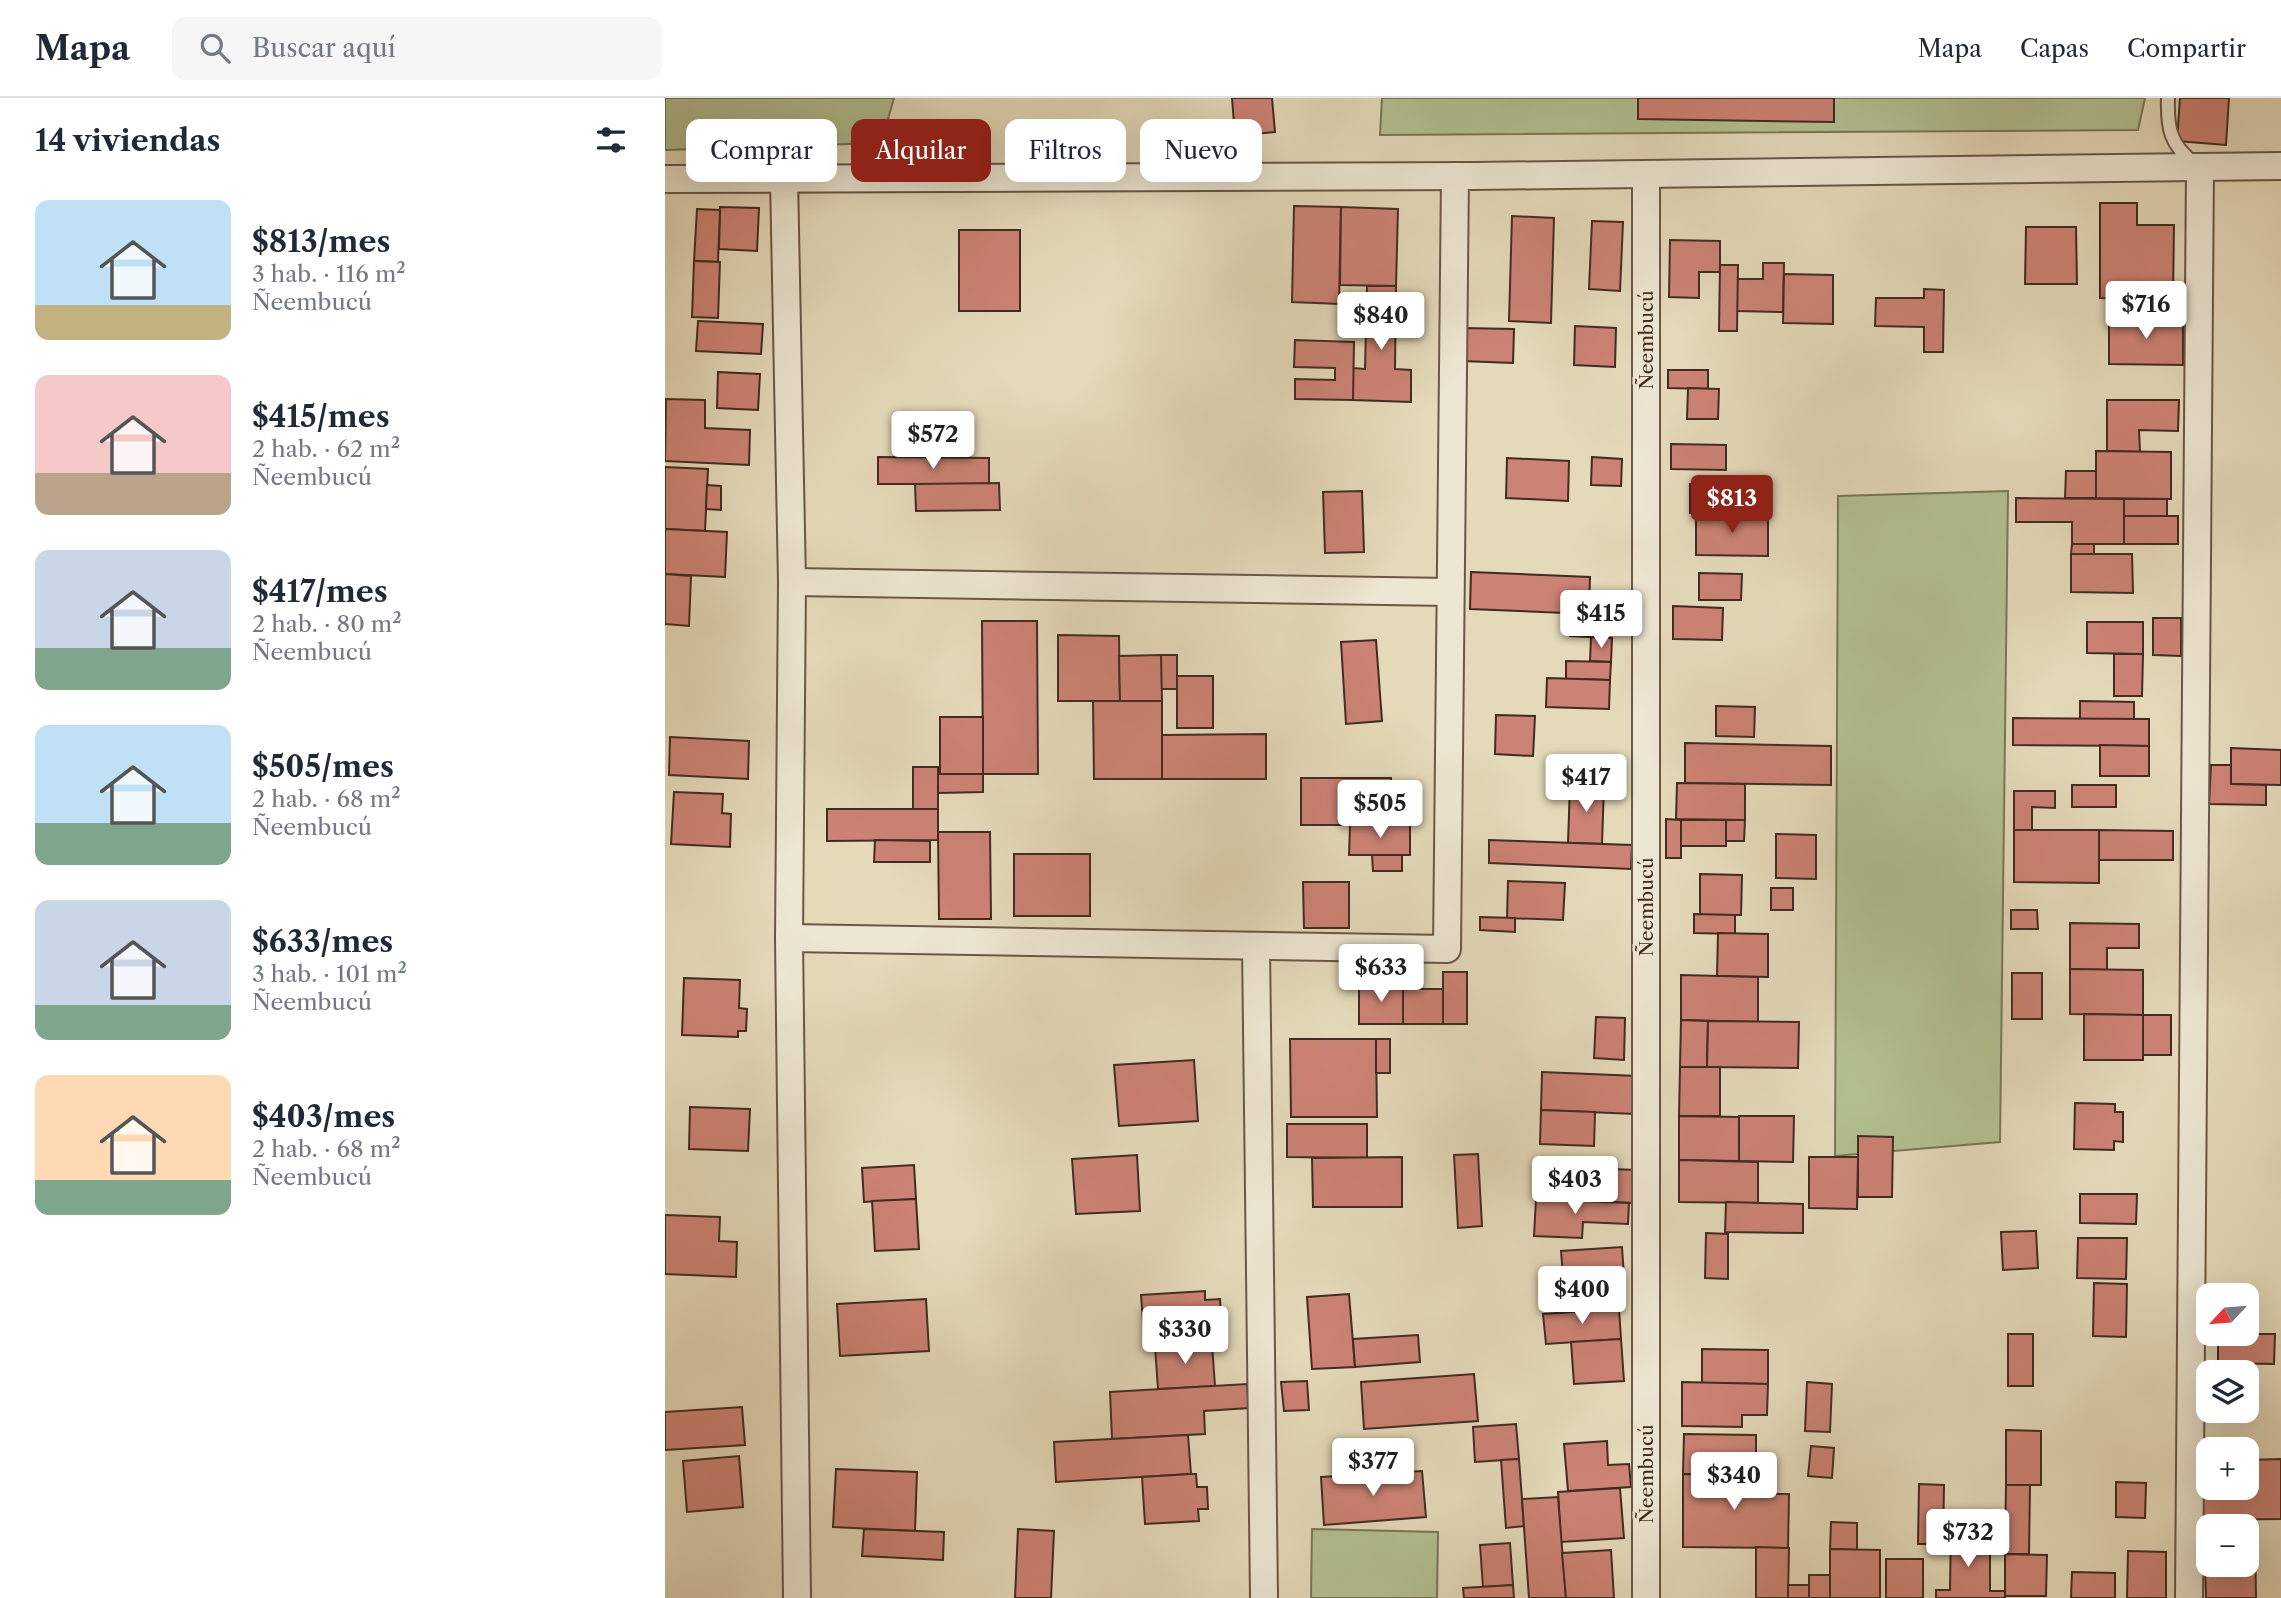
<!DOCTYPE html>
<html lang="es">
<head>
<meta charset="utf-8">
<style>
	body { margin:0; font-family:"Libre Caslon Text",serif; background:#f6f6f7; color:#1f2937; height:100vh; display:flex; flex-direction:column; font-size:26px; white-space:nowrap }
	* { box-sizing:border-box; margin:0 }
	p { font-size:23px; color:#747a83 }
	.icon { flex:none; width:38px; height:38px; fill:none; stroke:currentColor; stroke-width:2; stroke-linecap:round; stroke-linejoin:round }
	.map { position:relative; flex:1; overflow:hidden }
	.sheet { display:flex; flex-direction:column; background:#fff; width:665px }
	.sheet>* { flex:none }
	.hud { position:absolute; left:21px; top:21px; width:665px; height:63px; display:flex; gap:14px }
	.needle { width:46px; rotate:244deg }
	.fabs { position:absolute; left:1531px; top:1185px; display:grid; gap:14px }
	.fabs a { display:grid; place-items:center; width:63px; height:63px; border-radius:14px; background:#fff; box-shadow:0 7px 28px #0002; font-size:35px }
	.price { position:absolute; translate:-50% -60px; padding:0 16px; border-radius:7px; background:#fff; color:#222; font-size:23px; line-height:46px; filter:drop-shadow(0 2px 4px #0008) }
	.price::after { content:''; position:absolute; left:50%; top:42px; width:21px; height:16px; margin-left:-10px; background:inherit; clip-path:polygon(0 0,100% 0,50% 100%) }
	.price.active { background:#8f2418; color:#fff }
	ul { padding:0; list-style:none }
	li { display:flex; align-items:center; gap:21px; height:175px; padding:0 35px }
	li span { display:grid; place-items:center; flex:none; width:196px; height:140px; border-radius:14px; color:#555 }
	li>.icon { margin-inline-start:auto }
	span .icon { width:84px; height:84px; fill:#fffc; stroke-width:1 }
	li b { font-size:30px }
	h2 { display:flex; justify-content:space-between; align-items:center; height:84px; padding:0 35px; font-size:30px }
	.pill { padding:0 24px; border-radius:14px; background:#fff; box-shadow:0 7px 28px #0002; font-size:24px; line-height:63px }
	.pill.active { background:#8f2418; color:#fff }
	header { display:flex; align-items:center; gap:42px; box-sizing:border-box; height:98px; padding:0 35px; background:#fff; border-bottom:2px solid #e0e1e3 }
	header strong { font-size:33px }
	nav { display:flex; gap:38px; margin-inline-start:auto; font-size:24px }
	.search { width:490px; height:63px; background:#f6f6f7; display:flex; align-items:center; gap:18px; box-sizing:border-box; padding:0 24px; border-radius:14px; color:#747a83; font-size:26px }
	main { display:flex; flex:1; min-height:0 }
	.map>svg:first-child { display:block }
</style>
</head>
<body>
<header>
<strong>Mapa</strong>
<div class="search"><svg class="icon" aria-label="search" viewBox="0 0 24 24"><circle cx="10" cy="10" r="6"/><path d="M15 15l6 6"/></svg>Buscar aquí</div>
<nav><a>Mapa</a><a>Capas</a><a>Compartir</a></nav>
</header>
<main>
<section class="sheet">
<h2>14 viviendas<svg class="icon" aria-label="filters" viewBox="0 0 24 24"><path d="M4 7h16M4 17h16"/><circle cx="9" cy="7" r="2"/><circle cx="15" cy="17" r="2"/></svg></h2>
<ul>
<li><span style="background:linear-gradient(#bfe0f5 75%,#c2b280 0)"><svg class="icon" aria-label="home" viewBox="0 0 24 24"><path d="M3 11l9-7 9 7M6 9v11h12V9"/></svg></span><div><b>$813/mes</b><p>3 hab. · 116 m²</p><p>Ñeembucú</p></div></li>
<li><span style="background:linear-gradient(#f6c9c9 70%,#b9a48a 0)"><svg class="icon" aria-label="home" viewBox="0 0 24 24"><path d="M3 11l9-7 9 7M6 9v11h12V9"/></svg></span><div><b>$415/mes</b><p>2 hab. · 62 m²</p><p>Ñeembucú</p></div></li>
<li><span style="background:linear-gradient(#c9d6e8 70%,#7fa58c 0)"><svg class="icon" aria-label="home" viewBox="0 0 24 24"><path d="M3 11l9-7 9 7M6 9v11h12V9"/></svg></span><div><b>$417/mes</b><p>2 hab. · 80 m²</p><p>Ñeembucú</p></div></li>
<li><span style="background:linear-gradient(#bfe0f5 70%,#7fa58c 0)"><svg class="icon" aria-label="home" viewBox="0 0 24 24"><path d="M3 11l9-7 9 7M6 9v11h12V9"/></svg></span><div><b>$505/mes</b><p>2 hab. · 68 m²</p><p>Ñeembucú</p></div></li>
<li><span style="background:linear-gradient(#c9d6e8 75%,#7fa58c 0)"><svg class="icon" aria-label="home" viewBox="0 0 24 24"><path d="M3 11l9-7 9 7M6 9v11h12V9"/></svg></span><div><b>$633/mes</b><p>3 hab. · 101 m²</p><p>Ñeembucú</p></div></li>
<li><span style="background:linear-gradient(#ffd9b3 75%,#7fa58c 0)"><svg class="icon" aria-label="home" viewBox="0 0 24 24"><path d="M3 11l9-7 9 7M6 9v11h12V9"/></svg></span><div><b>$403/mes</b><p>2 hab. · 68 m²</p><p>Ñeembucú</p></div></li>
</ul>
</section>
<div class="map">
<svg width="1616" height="1500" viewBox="0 0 1616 1500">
	<rect width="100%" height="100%" fill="#e4d9b9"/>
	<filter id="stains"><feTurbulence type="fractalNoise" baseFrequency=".00286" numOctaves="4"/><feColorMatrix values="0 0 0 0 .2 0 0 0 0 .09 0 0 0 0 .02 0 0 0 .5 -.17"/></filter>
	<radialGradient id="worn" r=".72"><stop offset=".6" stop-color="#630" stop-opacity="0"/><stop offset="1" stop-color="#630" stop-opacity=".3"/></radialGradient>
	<!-- green -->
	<g fill="#b2c091" stroke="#7a7658" stroke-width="2">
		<polygon points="0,0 229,0 216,45 0,52"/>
		<polygon points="717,0 1480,0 1473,32 715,37"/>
		<polygon points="1343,393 1335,1044 1170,1058 1173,398"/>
		<polygon points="647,1431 773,1434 772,1500 646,1500"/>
	</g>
	<!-- building -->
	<g fill="#cc8274" stroke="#412c1e" stroke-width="2">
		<polygon points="567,0 607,0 610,34 570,38"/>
		<polygon points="973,0 1169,0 1169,24 973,21"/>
		<polygon points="1515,0 1564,0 1561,47 1512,43"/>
		<polygon points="1435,105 1472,105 1472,127 1509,127 1508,201 1435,200"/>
		<polygon points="629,108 676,109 674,206 627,204"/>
		<polygon points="55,109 94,110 92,153 54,151"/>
		<polygon points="676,109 733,111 731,188 675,187"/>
		<polygon points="32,111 55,112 53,164 29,163"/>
		<polygon points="847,118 889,120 886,225 844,223"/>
		<polygon points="927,123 958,124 955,193 924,191"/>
		<polygon points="1361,129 1411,129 1412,186 1360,186"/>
		<rect x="294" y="132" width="61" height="81"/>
		<polygon points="1005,142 1055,143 1055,174 1034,174 1034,200 1004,199"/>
		<polygon points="29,163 55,164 53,220 27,219"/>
		<polygon points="1098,165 1119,165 1118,214 1072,213 1072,181 1098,181"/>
		<polygon points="1055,167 1073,167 1072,233 1054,233"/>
		<polygon points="1119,176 1168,177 1168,226 1118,225"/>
		<polygon points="702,188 731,188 730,271 746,272 746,304 688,302 688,270 700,271"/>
		<polygon points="1259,191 1279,192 1278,254 1259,254 1259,229 1210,228 1211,200 1259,200"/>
		<polygon points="1444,219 1518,219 1518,267 1444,266"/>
		<polygon points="33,223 98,226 96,256 31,253"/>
		<polygon points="910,228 951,230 950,269 909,267"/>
		<polygon points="798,230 849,231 848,265 797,263"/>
		<polygon points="630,242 689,244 688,302 630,301 630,281 670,282 670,270 629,269"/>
		<polygon points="1003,272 1043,272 1043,291 1003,290"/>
		<polygon points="53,274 95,276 93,312 52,310"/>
		<polygon points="1023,290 1054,291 1053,321 1022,321"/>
		<polygon points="1,301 40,302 40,330 85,332 84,367 0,363"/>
		<polygon points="1442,302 1514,302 1513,333 1474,332 1475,354 1442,353"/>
		<polygon points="1006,346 1061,347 1061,372 1006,371"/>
		<polygon points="1431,353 1506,354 1506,401 1431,400"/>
		<polygon points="213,359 324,360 324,386 213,386"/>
		<polygon points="927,359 957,361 956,388 926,387"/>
		<polygon points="842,360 904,363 903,403 841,400"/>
		<polygon points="0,369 43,371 40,433 0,431"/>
		<polygon points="1401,373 1431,373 1431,400 1400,400"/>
		<polygon points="334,385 335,412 251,413 250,386"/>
		<polygon points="1025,386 1067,386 1067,416 1025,415"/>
		<polygon points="42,387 56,388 56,412 41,411"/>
		<polygon points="697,393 699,454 660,455 658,394"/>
		<polygon points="1351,400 1459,401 1459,446 1407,446 1407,424 1351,424"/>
		<rect x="1459" y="401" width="43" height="17"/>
		<polygon points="1031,415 1103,416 1103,458 1031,457"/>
		<rect x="1459" y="418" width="54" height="28"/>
		<polygon points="0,431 62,434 60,479 0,476"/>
		<polygon points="1407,446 1429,446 1429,456 1406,456"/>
		<polygon points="1406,456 1467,456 1468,495 1406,494"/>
		<polygon points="806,474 925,479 924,516 805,511"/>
		<polygon points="1034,475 1077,476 1076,502 1034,502"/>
		<polygon points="0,476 26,478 24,528 0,526"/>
		<polygon points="1008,508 1058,510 1057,542 1008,541"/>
		<polygon points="906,515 942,516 942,540 905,538"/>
		<polygon points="1488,520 1516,520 1516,558 1488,557"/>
		<polygon points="317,523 372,523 373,676 318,676"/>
		<polygon points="1422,524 1478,524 1478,556 1422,555"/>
		<polygon points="393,537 454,538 455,603 393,603"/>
		<polygon points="926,539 947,540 946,564 925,563"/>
		<polygon points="711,542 717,623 681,626 676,544"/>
		<polygon points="1449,556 1478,556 1477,598 1449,598"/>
		<rect x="496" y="557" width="16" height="34"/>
		<polygon points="496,557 497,603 455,603 454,558"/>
		<polygon points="901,563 946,564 945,582 901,581"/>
		<rect x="512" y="578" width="36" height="52"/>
		<polygon points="882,580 945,582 944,611 881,609"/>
		<polygon points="428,603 497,603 497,681 429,681"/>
		<polygon points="1415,603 1469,604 1469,621 1415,621"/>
		<polygon points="1051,608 1090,609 1089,639 1051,638"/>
		<polygon points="831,617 870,618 868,658 830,656"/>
		<rect x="275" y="619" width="43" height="57"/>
		<polygon points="1348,620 1484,621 1484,648 1348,647"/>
		<polygon points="601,636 601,681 497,681 497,637"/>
		<polygon points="5,639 84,643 83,681 4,677"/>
		<polygon points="1020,645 1166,648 1166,687 1020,685"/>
		<polygon points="1435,647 1484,648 1484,678 1435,678"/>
		<polygon points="1566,650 1616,652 1616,687 1566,686"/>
		<polygon points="1546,667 1566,667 1566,686 1601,687 1601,707 1544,706"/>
		<rect x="248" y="669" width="25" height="42"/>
		<polygon points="273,676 318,676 318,694 273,695"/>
		<rect x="636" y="680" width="90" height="47"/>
		<polygon points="1012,685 1080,686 1080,722 1011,721"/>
		<polygon points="905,687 939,688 937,746 903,745"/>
		<rect x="1407" y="687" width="44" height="22"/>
		<polygon points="1349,693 1390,693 1390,710 1367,709 1367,732 1349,732"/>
		<polygon points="9,694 58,696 57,715 66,716 65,749 6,746"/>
		<polygon points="162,711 273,711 273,742 162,743"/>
		<polygon points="1001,721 1016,722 1016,760 1001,760"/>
		<rect x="1016" y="722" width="45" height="26"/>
		<polygon points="1061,722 1080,722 1079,743 1061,743"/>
		<polygon points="685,727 745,727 745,757 684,757"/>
		<polygon points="1349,732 1434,732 1434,785 1349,784"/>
		<polygon points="1434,732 1508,733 1508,762 1434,762"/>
		<polygon points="273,734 325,734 326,821 274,821"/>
		<polygon points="1111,736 1151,737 1151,781 1111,780"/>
		<polygon points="210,742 265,743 265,764 209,764"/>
		<polygon points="824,742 967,747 966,771 824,765"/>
		<rect x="349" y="756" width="76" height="62"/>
		<polygon points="707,757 737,757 737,773 708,773"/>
		<polygon points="1035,776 1077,777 1076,817 1035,817"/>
		<polygon points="843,783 900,785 898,822 842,820"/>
		<polygon points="638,784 684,784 684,830 639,830"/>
		<rect x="1106" y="790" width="22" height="22"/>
		<polygon points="1346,812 1372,812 1373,831 1346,831"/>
		<polygon points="1029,816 1070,817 1070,836 1029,835"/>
		<polygon points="815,819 850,820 850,834 815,832"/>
		<polygon points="1405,825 1474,826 1474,850 1442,850 1442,872 1405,871"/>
		<polygon points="1053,835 1103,836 1103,879 1052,878"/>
		<polygon points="1405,871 1478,872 1478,917 1405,916"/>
		<rect x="778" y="874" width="24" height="52"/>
		<rect x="1347" y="875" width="30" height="46"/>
		<polygon points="1016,877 1093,879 1093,924 1016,922"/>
		<polygon points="19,880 75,882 74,910 82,911 81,933 73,933 73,939 17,937"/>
		<rect x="694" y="885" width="44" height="41"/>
		<rect x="738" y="891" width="40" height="35"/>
		<polygon points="1419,916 1478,917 1478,962 1419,962"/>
		<rect x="1478" y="917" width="28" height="40"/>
		<polygon points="931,919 960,920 959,962 929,960"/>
		<polygon points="1016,922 1043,923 1042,969 1015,969"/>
		<polygon points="1043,923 1134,924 1133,970 1042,969"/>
		<polygon points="625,941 711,941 712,1019 626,1019"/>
		<rect x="711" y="941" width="14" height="34"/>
		<polygon points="529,962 533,1023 454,1028 449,967"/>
		<polygon points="1015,969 1055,969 1055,1018 1014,1018"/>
		<polygon points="877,974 972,978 970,1016 876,1012"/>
		<polygon points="1410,1005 1450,1006 1450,1014 1458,1014 1458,1044 1449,1043 1449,1052 1409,1051"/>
		<polygon points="25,1009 85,1011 83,1053 24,1051"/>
		<polygon points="876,1012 930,1014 929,1048 875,1046"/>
		<polygon points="1014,1018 1074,1019 1074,1063 1014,1062"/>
		<polygon points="1074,1018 1129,1018 1128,1064 1074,1063"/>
		<polygon points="622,1026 702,1026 702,1060 622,1059"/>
		<polygon points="1193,1038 1228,1039 1227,1099 1193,1099"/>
		<polygon points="813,1056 817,1128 793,1130 789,1057"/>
		<polygon points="472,1057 475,1113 411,1116 407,1061"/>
		<polygon points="737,1059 737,1109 648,1109 647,1060"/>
		<polygon points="1144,1059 1193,1059 1192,1111 1144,1110"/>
		<polygon points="1014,1062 1093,1064 1093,1105 1014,1104"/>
		<polygon points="249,1067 251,1101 199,1104 197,1070"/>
		<polygon points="872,1068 971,1072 970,1105 871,1101"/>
		<polygon points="1415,1096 1472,1096 1471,1126 1415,1125"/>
		<polygon points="251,1101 254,1151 210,1153 207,1103"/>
		<polygon points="871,1101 964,1105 963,1126 918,1124 917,1140 869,1138"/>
		<polygon points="1061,1104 1138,1106 1138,1135 1060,1134"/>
		<polygon points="0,1117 55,1119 54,1143 72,1144 71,1179 0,1176"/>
		<polygon points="1371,1133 1373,1170 1338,1172 1336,1134"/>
		<polygon points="1041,1135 1063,1136 1063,1181 1040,1180"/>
		<polygon points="1413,1140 1462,1140 1461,1181 1412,1180"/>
		<polygon points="957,1149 960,1194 941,1196 942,1212 901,1215 896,1153"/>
		<polygon points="1429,1185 1462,1186 1461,1239 1428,1238"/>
		<polygon points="540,1193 540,1202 555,1201 556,1222 542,1223 542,1233 479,1237 476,1197"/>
		<polygon points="684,1196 690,1269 647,1271 642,1199"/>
		<polygon points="261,1201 264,1253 175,1258 172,1206"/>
		<polygon points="954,1211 956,1241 881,1246 878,1216"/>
		<rect x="1343" y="1236" width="25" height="52"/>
		<polygon points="1553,1236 1610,1236 1609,1266 1553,1265"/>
		<polygon points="753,1237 755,1264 690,1269 688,1241"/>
		<polygon points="956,1241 959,1283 909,1286 906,1244"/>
		<polygon points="547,1246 550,1288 493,1291 490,1249"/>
		<polygon points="1037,1251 1103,1252 1103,1286 1037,1285"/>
		<polygon points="809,1276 813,1323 699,1331 696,1284"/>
		<polygon points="642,1283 644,1312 619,1313 616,1284"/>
		<polygon points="1017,1284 1103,1286 1102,1317 1077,1317 1077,1329 1017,1328"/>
		<polygon points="1142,1284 1167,1286 1165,1334 1140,1333"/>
		<polygon points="582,1286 584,1310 539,1313 540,1336 447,1341 445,1294"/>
		<polygon points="77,1309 80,1347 0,1352 0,1314"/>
		<polygon points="851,1326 854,1361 810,1364 808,1329"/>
		<polygon points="1341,1332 1376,1333 1376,1387 1341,1387"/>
		<polygon points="1019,1336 1091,1337 1091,1377 1018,1376"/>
		<polygon points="523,1337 526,1376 391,1384 389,1344"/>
		<polygon points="942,1343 943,1367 964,1366 966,1389 903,1393 899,1346"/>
		<polygon points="1146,1348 1169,1350 1167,1380 1143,1378"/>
		<polygon points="74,1358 78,1409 22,1414 18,1363"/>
		<polygon points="854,1361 859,1428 841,1430 836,1362"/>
		<polygon points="1616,1361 1616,1421 1532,1422 1531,1363 1544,1362 1544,1390 1582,1390 1582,1362"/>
		<polygon points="171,1371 252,1374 250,1433 168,1429"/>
		<polygon points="757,1373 761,1419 659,1427 656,1379"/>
		<polygon points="526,1376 531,1376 532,1389 542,1389 543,1411 533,1411 534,1423 480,1426 477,1379"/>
		<polygon points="1018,1376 1108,1377 1108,1396 1124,1396 1123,1450 1018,1449"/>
		<polygon points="1451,1384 1481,1385 1480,1420 1451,1419"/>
		<polygon points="1254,1386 1279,1387 1278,1446 1253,1446"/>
		<polygon points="1341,1387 1365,1387 1364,1456 1340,1456"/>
		<polygon points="955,1390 959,1440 896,1444 893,1394"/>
		<polygon points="893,1399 901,1500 864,1500 857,1401"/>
		<polygon points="1166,1424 1192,1425 1192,1452 1165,1451"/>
		<polygon points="1286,1427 1305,1427 1305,1455 1325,1456 1325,1493 1340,1493 1340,1500 1271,1500 1271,1492 1285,1492"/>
		<polygon points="199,1431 279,1434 278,1462 197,1458"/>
		<polygon points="353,1431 389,1433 386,1500 350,1500"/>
		<polygon points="1544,1436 1544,1466 1582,1466 1582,1436 1590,1436 1591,1500 1541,1500 1539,1437"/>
		<polygon points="845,1445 848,1487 818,1489 815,1447"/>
		<polygon points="1091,1449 1124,1450 1123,1500 1091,1500"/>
		<polygon points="1165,1451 1215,1452 1215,1500 1165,1500"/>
		<polygon points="946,1452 949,1500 901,1500 897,1455"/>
		<polygon points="1463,1453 1501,1454 1501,1500 1462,1500"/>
		<polygon points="1340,1456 1382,1457 1381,1498 1340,1498"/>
		<rect x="1221" y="1461" width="37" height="39"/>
		<polygon points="1407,1474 1450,1475 1450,1500 1406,1500"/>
		<rect x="1144" y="1477" width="21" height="23"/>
		<polygon points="848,1487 849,1500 799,1500 798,1490"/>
		<rect x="1123" y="1487" width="21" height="13"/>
	</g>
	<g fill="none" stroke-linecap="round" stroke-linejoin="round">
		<!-- service casing -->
		<g stroke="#6a5745" stroke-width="16">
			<path id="service" d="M1503,0C1502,30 1505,47 1530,66"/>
		</g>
		<!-- minor casing -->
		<g stroke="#6a5745" stroke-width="30">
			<g id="minor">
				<polyline points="981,76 981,1500"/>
				<polyline points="119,80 127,484 124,840 132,1500"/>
				<polyline points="0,81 810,78 1616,68"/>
				<polyline points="127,484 785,494"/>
				<polyline points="124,840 782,851 790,78"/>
				<polyline points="591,848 599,1500"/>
				<polyline points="1524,1500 1535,69"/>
			</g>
		</g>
		<!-- service -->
		<use href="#service" stroke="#ede6d2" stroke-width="12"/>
		<!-- minor -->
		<use href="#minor" stroke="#ede6d2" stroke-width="26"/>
	</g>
	<g text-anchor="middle" stroke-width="5" stroke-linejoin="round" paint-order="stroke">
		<!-- street labels -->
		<g font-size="19" fill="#412c1e" stroke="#ede6d2">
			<text transform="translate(981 242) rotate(-90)" y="7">Ñeembucú</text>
			<text transform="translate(981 809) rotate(-90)" y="7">Ñeembucú</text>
			<text transform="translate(981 1376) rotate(-90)" y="7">Ñeembucú</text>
		</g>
	</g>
	<rect width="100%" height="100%" filter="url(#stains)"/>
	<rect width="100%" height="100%" fill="url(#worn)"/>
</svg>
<div class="fabs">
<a><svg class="needle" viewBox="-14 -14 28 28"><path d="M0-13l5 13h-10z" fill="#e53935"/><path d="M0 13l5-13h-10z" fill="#747a83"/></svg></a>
<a><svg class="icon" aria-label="layers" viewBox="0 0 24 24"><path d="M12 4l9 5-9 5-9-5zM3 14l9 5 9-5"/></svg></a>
<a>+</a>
<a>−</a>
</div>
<b class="price" style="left:1481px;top:243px">$716</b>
<b class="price" style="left:716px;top:254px">$840</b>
<b class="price" style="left:268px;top:373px">$572</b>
<b class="price active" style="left:1067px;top:437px">$813</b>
<b class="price" style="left:936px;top:552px">$415</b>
<b class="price" style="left:921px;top:716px">$417</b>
<b class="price" style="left:715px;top:742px">$505</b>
<b class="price" style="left:716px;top:906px">$633</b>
<b class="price" style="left:910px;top:1118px">$403</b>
<b class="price" style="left:917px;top:1228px">$400</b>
<b class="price" style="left:520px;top:1268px">$330</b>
<b class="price" style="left:708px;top:1400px">$377</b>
<b class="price" style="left:1069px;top:1414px">$340</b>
<b class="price" style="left:1303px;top:1471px">$732</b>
<div class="hud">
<a class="pill">Comprar</a>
<a class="pill active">Alquilar</a>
<a class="pill">Filtros</a>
<a class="pill">Nuevo</a>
</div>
</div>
</main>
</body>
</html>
